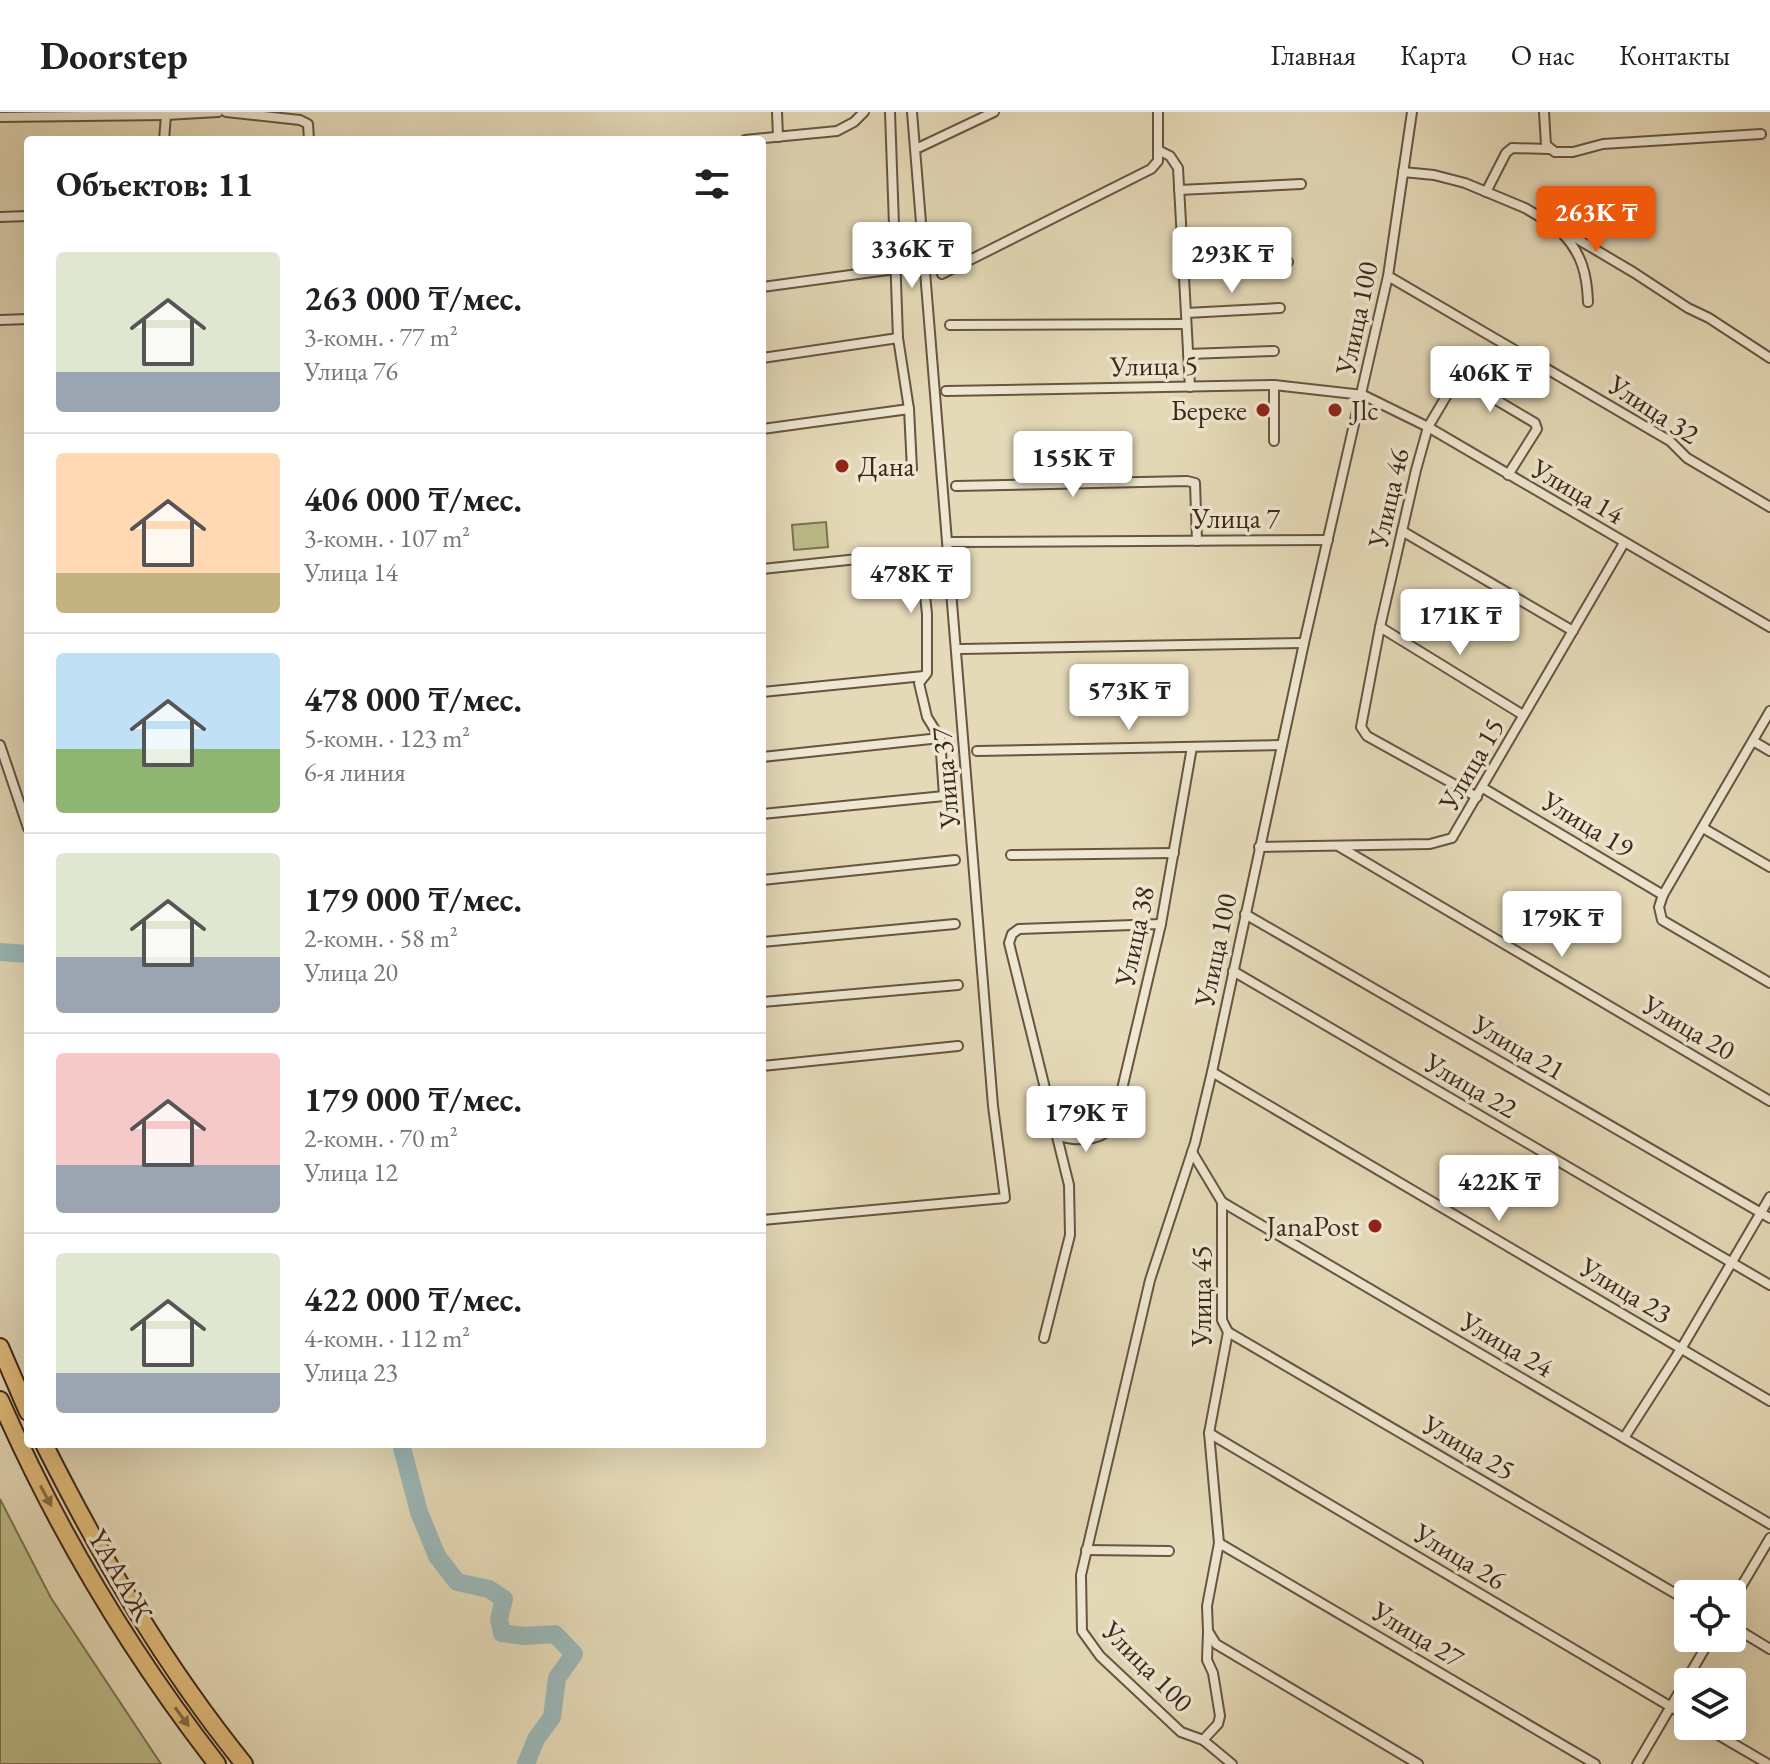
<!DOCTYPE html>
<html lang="ru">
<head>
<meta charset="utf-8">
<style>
	body { margin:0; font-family:"EB Garamond",serif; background:#f6f6f6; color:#202124; height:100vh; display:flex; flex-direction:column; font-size:30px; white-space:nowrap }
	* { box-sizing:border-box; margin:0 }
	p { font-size:26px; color:#757577 }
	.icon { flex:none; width:44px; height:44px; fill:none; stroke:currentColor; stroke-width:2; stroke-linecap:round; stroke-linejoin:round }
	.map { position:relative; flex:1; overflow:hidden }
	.sheet { position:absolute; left:24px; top:24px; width:742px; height:1312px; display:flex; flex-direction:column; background:#fff; border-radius:8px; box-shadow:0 8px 32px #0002 }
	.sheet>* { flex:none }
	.buttons { position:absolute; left:1674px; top:1468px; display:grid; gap:16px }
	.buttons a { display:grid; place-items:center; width:72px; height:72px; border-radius:8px; background:#fff; box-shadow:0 8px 32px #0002; font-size:40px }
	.price { position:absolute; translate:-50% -68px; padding:0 18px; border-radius:8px; background:#fff; color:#222; font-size:26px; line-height:52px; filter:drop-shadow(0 2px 4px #0008) }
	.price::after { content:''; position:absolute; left:50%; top:48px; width:24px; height:18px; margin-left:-12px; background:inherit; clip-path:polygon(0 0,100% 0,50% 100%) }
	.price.active { background:#ea580c; color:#fff }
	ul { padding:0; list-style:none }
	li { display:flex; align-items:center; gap:24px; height:200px; padding:0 32px }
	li+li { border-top:2px solid #e0e0e0 }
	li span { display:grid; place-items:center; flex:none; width:224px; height:160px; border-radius:8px; color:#555 }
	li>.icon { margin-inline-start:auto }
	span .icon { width:96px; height:96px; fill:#fffc; stroke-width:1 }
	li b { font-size:34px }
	h2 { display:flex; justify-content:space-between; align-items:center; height:96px; padding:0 32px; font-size:34px }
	header { display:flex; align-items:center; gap:48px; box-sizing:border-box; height:112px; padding:0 40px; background:#fff; border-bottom:2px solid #e0e0e0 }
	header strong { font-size:38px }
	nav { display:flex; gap:44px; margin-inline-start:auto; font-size:28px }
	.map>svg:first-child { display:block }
</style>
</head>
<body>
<header>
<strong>Doorstep</strong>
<nav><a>Главная</a><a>Карта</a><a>О нас</a><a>Контакты</a></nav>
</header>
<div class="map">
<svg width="1770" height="1652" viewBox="0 0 1770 1652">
	<rect width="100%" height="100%" fill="#e5dab8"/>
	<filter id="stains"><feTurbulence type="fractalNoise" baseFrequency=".0025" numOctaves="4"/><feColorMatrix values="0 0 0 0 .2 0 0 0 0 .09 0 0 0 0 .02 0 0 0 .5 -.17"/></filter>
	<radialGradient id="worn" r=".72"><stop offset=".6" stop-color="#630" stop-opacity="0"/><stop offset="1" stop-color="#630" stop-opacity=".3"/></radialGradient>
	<!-- green -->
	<g fill="#bcbd89" stroke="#7d7251" stroke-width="2">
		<polygon points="826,410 828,435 794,438 792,413"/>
		<polygon points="0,1387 51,1486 161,1652 0,1652"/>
	</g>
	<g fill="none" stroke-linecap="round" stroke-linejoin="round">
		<!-- river -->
		<g stroke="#9bb8b9" stroke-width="18">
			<polyline points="0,840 28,842"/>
			<polyline points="401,1332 419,1400 437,1444 457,1470 489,1477 504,1487 499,1507 502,1521 524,1524 555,1522 574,1542 557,1566 552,1605 536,1627 526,1652"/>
		</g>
		<!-- minor casing -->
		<g stroke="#685441" stroke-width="12">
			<g id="minor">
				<polyline points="226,0 300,8 308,12 309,28"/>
				<polyline points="777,0 778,25"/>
				<polyline points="890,0 898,226 909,297 912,357"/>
				<polyline points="1544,0 1546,33 1555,40 1573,40 1603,32 1761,22"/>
				<polyline points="0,5 166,3"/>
				<polyline points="164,28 166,3 218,0"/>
				<polyline points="745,28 837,19 854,10 864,0"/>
				<polyline points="920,35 994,0"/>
				<polyline points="1158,38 1170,44 1178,56 1190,275"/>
				<polyline points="1403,60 1434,63 1465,71 1525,96 1633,160 1688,196 1709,206 1770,246"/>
				<polyline points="1179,78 1301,72"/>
				<polyline points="1486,80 1506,41 1512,36 1549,37"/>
				<polyline points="0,105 28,104"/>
				<path d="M1563,122C1582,142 1587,163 1588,190"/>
				<polyline points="1183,156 1288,150"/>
				<polyline points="942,162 1151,57 1158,49 1158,0"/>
				<polyline points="1388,164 1670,329 1687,346 1770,395"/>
				<polyline points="762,175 895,157"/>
				<polyline points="1186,201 1280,196"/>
				<polyline points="0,208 28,207"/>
				<polyline points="950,213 1186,212"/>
				<polyline points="1188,242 1274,239"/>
				<polyline points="762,246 898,226"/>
				<polyline points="946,279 1274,273 1363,283 1428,315 1770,515"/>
				<polyline points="762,317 909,297"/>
				<polyline points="1274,329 1274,273"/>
				<polyline points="956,374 1187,369 1195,371 1197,429"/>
				<polyline points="1402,419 1573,519"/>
				<polyline points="951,430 1328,428"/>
				<polyline points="762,457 915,441 922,456 927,502 927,561 919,571 927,605 940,626 944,684 762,702"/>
				<polyline points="1380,515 1523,603"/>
				<polyline points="960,537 1304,531"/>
				<polyline points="762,580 924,564"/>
				<polyline points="1753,629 1770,639"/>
				<polyline points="0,633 28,716"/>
				<polyline points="977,639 1281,633"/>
				<polyline points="762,645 940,626"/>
				<polyline points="1483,676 1663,783 1659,795 1662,808 1770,871"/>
				<polyline points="1477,685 1367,624 1361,615 1380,515 1416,358 1428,315 1454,271 1461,268 1466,270 1535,311 1537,317 1508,363"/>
				<polyline points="1703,716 1770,755"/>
				<polyline points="1259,735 1430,732 1452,726 1624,431"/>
				<polyline points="1340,735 1770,989"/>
				<polyline points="1011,743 1174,741"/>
				<polyline points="762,768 955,748"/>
				<polyline points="1663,783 1770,599"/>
				<polyline points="1245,802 1770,1106"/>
				<polyline points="762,830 955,812"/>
				<polyline points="1233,859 1770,1173"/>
				<polyline points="762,890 958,873"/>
				<polyline points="762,954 958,934"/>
				<polyline points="1212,960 1770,1289"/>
				<path d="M1057,1023C1076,1030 1104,1030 1114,1011L1161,812L1192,635"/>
				<polyline points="1192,1040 1222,1090 1222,1208 1228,1220 1209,1321 1219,1431 1207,1494 1208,1519 1216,1532 1418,1652"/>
				<polyline points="1222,1090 1770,1412"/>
				<polyline points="762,1108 1005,1086 993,994 912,0"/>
				<polyline points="1228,1220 1688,1489"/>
				<polyline points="1044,1226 1070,1123 1069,1073 1009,831 1012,822 1019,817 1161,812"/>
				<polyline points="1209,1321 1688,1605"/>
				<polyline points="1624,1326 1681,1237 1770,1085"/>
				<polyline points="1219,1431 1595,1652"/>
				<polyline points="1086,1438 1169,1439"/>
				<polyline points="1732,1490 1770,1426"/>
				<polyline points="1732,1514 1770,1537"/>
				<polyline points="1208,1520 1207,1548 1213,1561 1220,1604 1218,1612 1203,1628 1232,1652"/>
				<polyline points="1703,1614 1768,1652"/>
				<polyline points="1203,1628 1181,1620 1100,1544 1082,1519 1081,1463 1150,1168 1195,1031 1212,960 1304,531 1388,164 1412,0"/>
				<polyline points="1637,1652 1711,1526"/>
			</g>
		</g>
		<!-- motorway casing -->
		<g stroke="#3e2719" stroke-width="20">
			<g id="motorway">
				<polyline points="0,1235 28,1300"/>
				<path d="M0,1288C57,1418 130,1540 217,1652"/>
				<path d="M44,1332C101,1445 164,1553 244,1652"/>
			</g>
		</g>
		<!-- minor -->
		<use href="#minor" stroke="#eee7d1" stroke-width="8"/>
		<!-- motorway -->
		<use href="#motorway" stroke="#e2bd7c" stroke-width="16"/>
	</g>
	<!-- one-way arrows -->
	<defs><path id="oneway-solid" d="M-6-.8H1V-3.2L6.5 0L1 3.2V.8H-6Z" transform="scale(2)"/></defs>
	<g fill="#886a46">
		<use href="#oneway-solid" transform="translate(46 1384) rotate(62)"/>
		<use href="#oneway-solid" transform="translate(182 1605) rotate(54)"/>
	</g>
	<!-- markers -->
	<g fill="#8f2418" stroke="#eee7d1" stroke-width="3">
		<circle cx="1263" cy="298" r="8"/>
		<circle cx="1335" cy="298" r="8"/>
		<circle cx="842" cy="354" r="8"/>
		<circle cx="1375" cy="1114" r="8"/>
	</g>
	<g text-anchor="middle" stroke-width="7" stroke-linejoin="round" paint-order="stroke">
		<!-- street labels -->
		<g font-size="28" fill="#3e2719" stroke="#eee7d1">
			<text transform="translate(1356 206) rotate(-78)" y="10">Улица 100</text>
			<text transform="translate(1154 253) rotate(-1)" y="10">Улица 5</text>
			<text transform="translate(1654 297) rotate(33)" y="10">Улица 32</text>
			<text transform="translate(1578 379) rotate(30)" y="10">Улица 14</text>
			<text transform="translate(1388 386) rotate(-77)" y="10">Улица 46</text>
			<text x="1236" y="416">Улица 7</text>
			<text transform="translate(1471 652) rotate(-60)" y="10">Улица 15</text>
			<text transform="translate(945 666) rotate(-95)" y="10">Улица 37</text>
			<text transform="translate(1588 712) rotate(31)" y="10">Улица 19</text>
			<text transform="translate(1134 824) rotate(-78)" y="10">Улица 38</text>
			<text transform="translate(1215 838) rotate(-78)" y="10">Улица 100</text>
			<text transform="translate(1689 915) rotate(30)" y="10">Улица 20</text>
			<text transform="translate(1519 935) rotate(30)" y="10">Улица 21</text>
			<text transform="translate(1471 973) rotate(30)" y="10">Улица 22</text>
			<text transform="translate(1626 1178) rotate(31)" y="10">Улица 23</text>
			<text transform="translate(1201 1184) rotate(-90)" y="10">Улица 45</text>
			<text transform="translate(1507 1232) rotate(30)" y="10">Улица 24</text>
			<text transform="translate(1469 1335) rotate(30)" y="10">Улица 25</text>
			<text transform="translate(1460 1444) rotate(31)" y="10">Улица 26</text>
			<text transform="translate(121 1463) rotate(60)" y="10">ҮАААЖ</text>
			<text transform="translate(1418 1522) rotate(31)" y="10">Улица 27</text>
			<text transform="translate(1148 1554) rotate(45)" y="10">Улица 100</text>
		</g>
		<!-- poi labels -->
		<g font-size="28" fill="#3e2719" stroke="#eee7d1" text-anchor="end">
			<text x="1247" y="308">Береке</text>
			<text x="1351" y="308" text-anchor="start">Jlc</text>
			<text x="858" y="364" text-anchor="start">Дана</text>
			<text x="1359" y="1124">JanaPost</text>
		</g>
	</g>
	<rect width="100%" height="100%" filter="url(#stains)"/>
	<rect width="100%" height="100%" fill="url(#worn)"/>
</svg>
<div class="buttons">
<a><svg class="icon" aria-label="locate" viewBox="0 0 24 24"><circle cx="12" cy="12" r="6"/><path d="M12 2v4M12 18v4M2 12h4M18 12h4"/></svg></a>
<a><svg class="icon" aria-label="layers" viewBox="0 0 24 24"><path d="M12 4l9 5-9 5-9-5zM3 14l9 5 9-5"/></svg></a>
</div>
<b class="price active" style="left:1596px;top:142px">263K ₸</b>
<b class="price" style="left:912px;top:178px">336K ₸</b>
<b class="price" style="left:1232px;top:183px">293K ₸</b>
<b class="price" style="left:1490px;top:302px">406K ₸</b>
<b class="price" style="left:1073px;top:387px">155K ₸</b>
<b class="price" style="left:911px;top:503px">478K ₸</b>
<b class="price" style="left:1460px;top:545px">171K ₸</b>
<b class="price" style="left:1129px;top:620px">573K ₸</b>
<b class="price" style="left:1562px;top:847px">179K ₸</b>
<b class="price" style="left:1086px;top:1042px">179K ₸</b>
<b class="price" style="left:1499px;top:1111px">422K ₸</b>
<section class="sheet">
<h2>Объектов: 11<svg class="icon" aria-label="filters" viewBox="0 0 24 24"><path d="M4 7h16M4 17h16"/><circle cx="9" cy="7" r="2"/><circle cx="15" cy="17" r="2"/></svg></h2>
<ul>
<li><span style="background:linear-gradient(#dfe7d0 75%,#9aa5b1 0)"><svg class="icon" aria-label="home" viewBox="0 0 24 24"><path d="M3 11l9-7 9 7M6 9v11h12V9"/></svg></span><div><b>263 000 ₸/мес.</b><p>3-комн. · 77 m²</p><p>Улица 76</p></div></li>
<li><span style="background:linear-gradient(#ffd9b3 75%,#c2b280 0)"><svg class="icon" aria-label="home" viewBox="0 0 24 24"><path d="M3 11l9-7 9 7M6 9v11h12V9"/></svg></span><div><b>406 000 ₸/мес.</b><p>3-комн. · 107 m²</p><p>Улица 14</p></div></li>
<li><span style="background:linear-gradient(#bfe0f5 60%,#8fb573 0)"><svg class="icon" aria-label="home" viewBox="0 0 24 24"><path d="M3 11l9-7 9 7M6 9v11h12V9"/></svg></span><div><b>478 000 ₸/мес.</b><p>5-комн. · 123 m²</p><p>6-я линия</p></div></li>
<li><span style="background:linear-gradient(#dfe7d0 65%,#9aa5b1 0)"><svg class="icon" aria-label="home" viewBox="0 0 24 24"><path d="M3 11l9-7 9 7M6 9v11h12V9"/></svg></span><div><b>179 000 ₸/мес.</b><p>2-комн. · 58 m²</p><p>Улица 20</p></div></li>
<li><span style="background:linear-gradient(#f6c9c9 70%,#9aa5b1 0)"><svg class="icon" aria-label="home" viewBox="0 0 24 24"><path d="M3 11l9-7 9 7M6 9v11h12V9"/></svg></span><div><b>179 000 ₸/мес.</b><p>2-комн. · 70 m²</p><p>Улица 12</p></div></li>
<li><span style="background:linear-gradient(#dfe7d0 75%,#9aa5b1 0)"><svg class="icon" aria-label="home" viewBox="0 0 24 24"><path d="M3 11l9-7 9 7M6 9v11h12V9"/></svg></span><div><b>422 000 ₸/мес.</b><p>4-комн. · 112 m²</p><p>Улица 23</p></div></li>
</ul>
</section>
</div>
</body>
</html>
